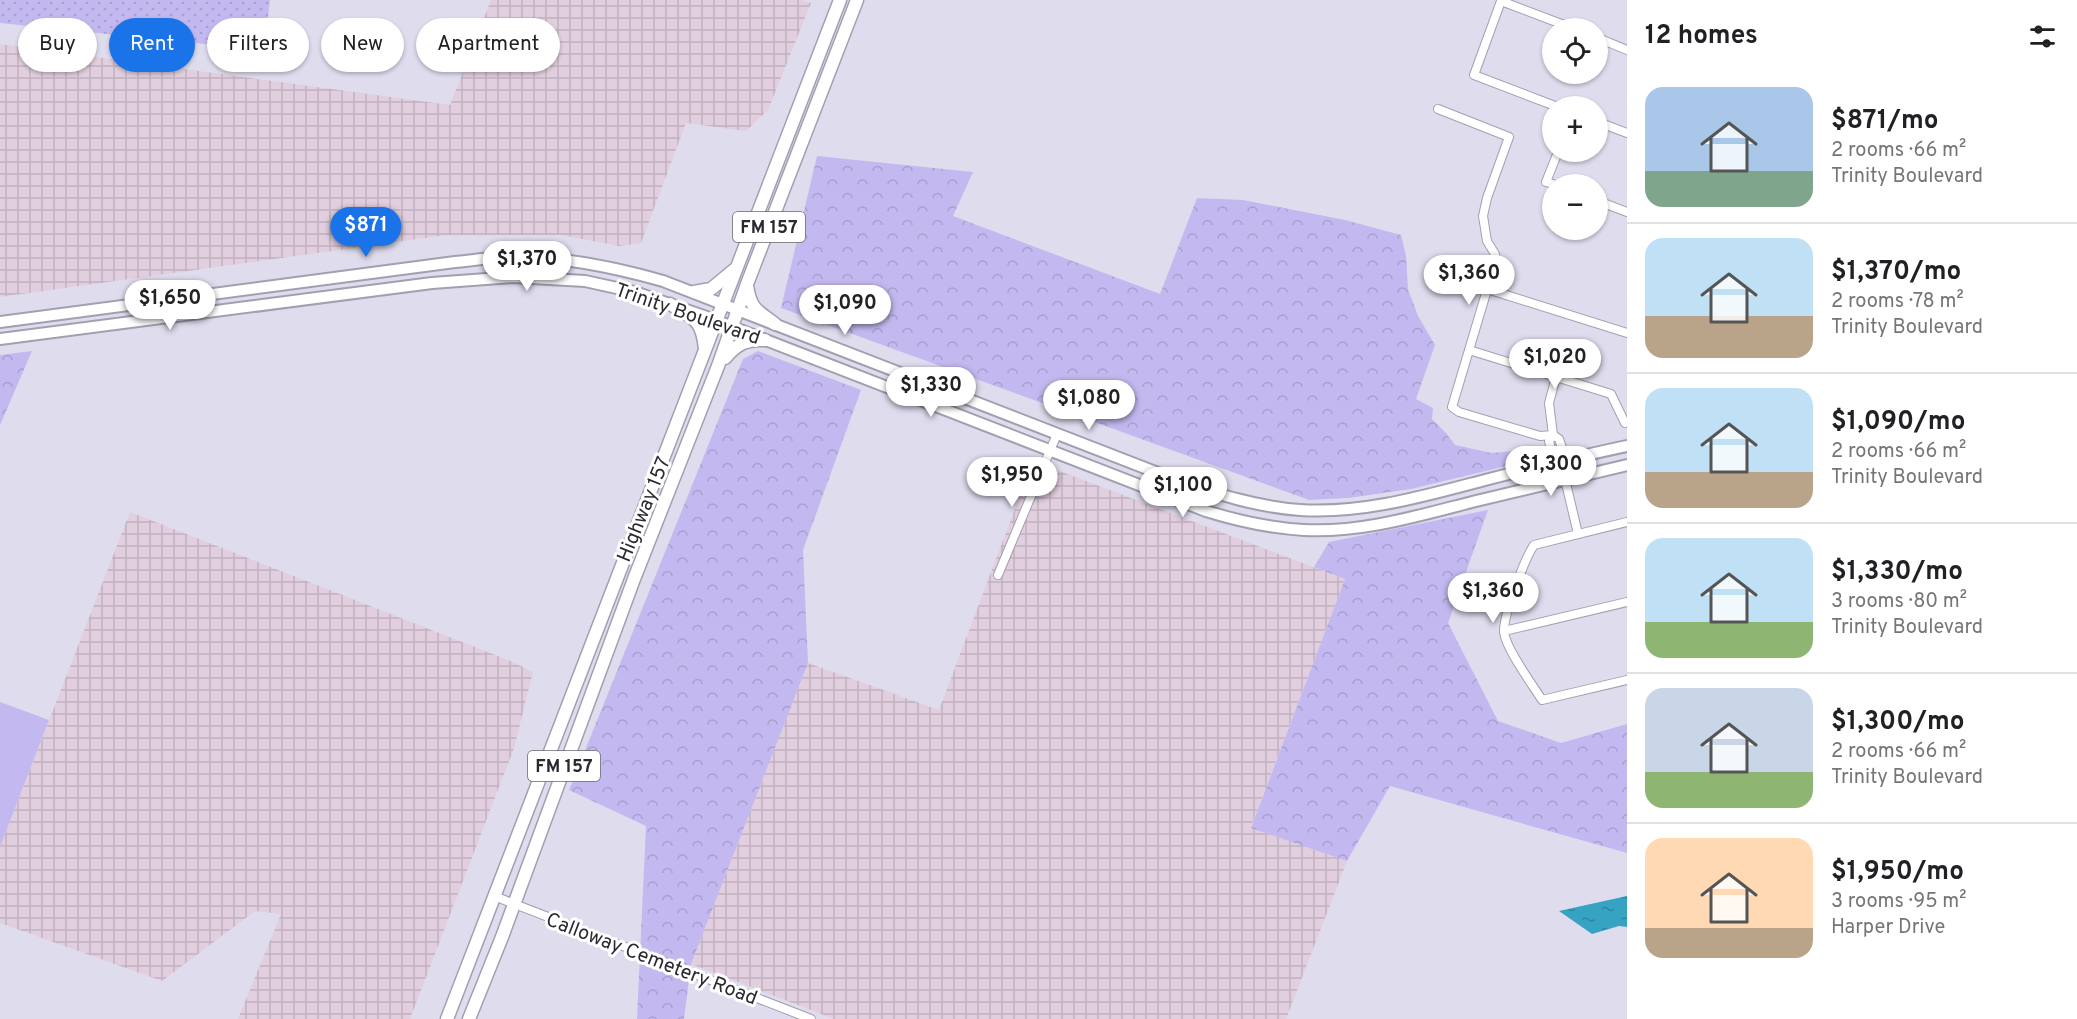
<!DOCTYPE html>
<html lang="en">
<head>
<meta charset="utf-8">
<style>
	body { margin:0; font-family:Overpass,sans-serif; background:#f6f6f6; color:#202124; height:100vh; display:flex; flex-direction:column; font-size:22px; white-space:nowrap }
	* { box-sizing:border-box; margin:0 }
	p { font-size:20px; color:#757577 }
	.icon { flex:none; width:33px; height:33px; fill:none; stroke:currentColor; stroke-width:2; stroke-linecap:round; stroke-linejoin:round }
	.map { position:relative; flex:1; overflow:hidden }
	.panel { display:flex; flex-direction:column; background:#fff; width:450px }
	.panel>* { flex:none }
	.banner { position:absolute; left:18px; top:18px; width:570px; height:54px; display:flex; gap:12px }
	.fabs { position:absolute; left:1542px; top:18px; display:grid; gap:12px }
	.fabs a { display:grid; place-items:center; width:66px; height:66px; border-radius:50%; background:#fff; box-shadow:0 2px 4px #0004; font-size:30px }
	.price { position:absolute; translate:-50% -51px; padding:0 14px; border-radius:21px; background:#fff; color:#222; font-size:20px; line-height:39px; filter:drop-shadow(0 2px 3px #0008) }
	.price::after { content:''; position:absolute; left:50%; top:36px; width:18px; height:14px; margin-left:-9px; background:inherit; clip-path:polygon(0 0,100% 0,50% 100%) }
	.price.current { background:#1a73e8; color:#fff }
	ul { padding:0; list-style:none }
	li { display:flex; align-items:center; gap:18px; height:150px; padding:0 18px }
	li+li { border-top:2px solid #e0e0e0 }
	li span { display:grid; place-items:center; flex:none; width:168px; height:120px; border-radius:18px; color:#555 }
	li>.icon { margin-inline-start:auto }
	span .icon { width:72px; height:72px; fill:#fffc; stroke-width:1 }
	li b { font-size:26px }
	h2 { display:flex; justify-content:space-between; align-items:center; height:72px; padding:0 18px; font-size:26px }
	.tag { padding:0 21px; border-radius:27px; background:#fff; box-shadow:0 2px 4px #0004; font-size:21px; line-height:54px }
	.tag.current { background:#1a73e8; color:#fff }
	main { display:flex; flex:1; min-height:0 }
	.map>svg:first-child { display:block }
</style>
</head>
<body>
<main>
<div class="map">
<svg width="1627" height="1019" viewBox="0 0 1627 1019">
	<defs>
		<pattern id="industrial-grid" width="8" height="8" patternUnits="userSpaceOnUse" patternTransform="scale(1.5)"><rect width="8" height="8" fill="#e1cede"/><path d="M0 4h8M4 0v8" fill="none" stroke="#c1b1bf"/></pattern>
		<pattern id="forest-crowns" width="20" height="18" patternUnits="userSpaceOnUse" patternTransform="scale(1.5)"><rect width="20" height="18" fill="#c3b9f0"/><path d="M2 6a3 3 0 1 1 6 0M12 15a3 3 0 1 1 6 0" fill="none" stroke="#a89fce"/></pattern>
		<pattern id="park-dots" width="8" height="8" patternUnits="userSpaceOnUse" patternTransform="scale(1.5)"><rect width="8" height="8" fill="#c3b9f0"/><path d="M2 2h.1M6 6h.1" fill="none" stroke="#a89fce" stroke-width="1.8" stroke-linecap="round"/></pattern>
		<pattern id="water-ripples" width="26" height="14" patternUnits="userSpaceOnUse" patternTransform="scale(1.5)"><rect width="26" height="14" fill="#35a3c1"/><path d="M2 4q2-2 4 0t4 0M15 11q2-2 4 0t4 0" fill="none" stroke="#2d859d"/></pattern>
	</defs>
	<rect width="100%" height="100%" fill="#dfdcee"/>
	<!-- industrial -->
	<g fill="url(#industrial-grid)">
		<polygon points="491,0 802,0 811,3 768,110 746,131 686,123 641,243 619,246 561,235 447,235 0,297 0,44 450,105"/>
		<polygon points="1033,461 1345,579 1251,827 1347,861 1286,1019 834,1019 691,964 808,663 939,710"/>
		<polygon points="130,512 513,662 533,672 514,748 410,1019 238,1019 281,914 255,911 162,981 0,923 0,847"/>
	</g>
	<!-- grass -->
	<polygon fill="#c3b9f0" points="0,702 49,720 0,847"/>
	<!-- forest -->
	<g fill="url(#forest-crowns)">
		<polygon points="817,156 973,172 953,216 1160,294 1197,198 1243,200 1345,220 1401,235 1406,256 1408,289 1418,316 1435,345 1416,399 1433,408 1432,419 1446,433 1455,445 1492,453 1525,450 1531,460 1411,489 1348,498 1309,500 781,308"/>
		<polygon points="32,351 0,425 0,355"/>
		<polygon points="758,351 861,390 803,550 808,663 691,964 684,1019 637,1019 646,826 569,790 743,359"/>
		<polygon points="1488,510 1448,623 1498,721 1561,743 1627,724 1627,853 1390,786 1347,861 1251,828 1345,579 1314,567 1329,542"/>
	</g>
	<!-- park -->
	<polygon fill="url(#park-dots)" points="0,0 270,0 264,50 0,23"/>
	<!-- water -->
	<polygon fill="url(#water-ripples)" points="1627,896 1627,927 1619,926 1592,934 1559,911"/>
	<g fill="none" stroke-linecap="round" stroke-linejoin="round">
		<!-- minor casing -->
		<g stroke="#a29fb1" stroke-width="10">
			<g id="minor">
				<polyline points="1598,38 1627,50"/>
				<polyline points="1555,106 1474,75 1501,1 1572,28"/>
				<polyline points="1438,109 1509,137 1487,198 1483,216 1487,241 1495,254 1495,263 1452,407 1459,412 1540,436 1553,435"/>
				<polyline points="1598,122 1627,133"/>
				<polyline points="1553,184 1546,182 1558,152"/>
				<polyline points="1598,201 1627,212"/>
				<polyline points="1487,289 1627,333"/>
				<polyline points="1469,350 1611,394 1625,423 1627,422"/>
				<polyline points="1556,377 1549,403 1553,435 1549,441 1554,462 1565,479"/>
				<polyline points="1553,435 1559,439 1566,459 1565,479 1578,534"/>
				<path d="M1627,522L1534,545C1525,558 1503,616 1504,632C1506,649 1532,684 1542,700L1627,680"/>
				<polyline points="998,575 1057,434"/>
				<polyline points="1504,631 1627,602"/>
				<polyline points="494,896 811,1019"/>
			</g>
		</g>
		<!-- secondary casing -->
		<g stroke="#a29fb1" stroke-width="14">
			<g id="secondary">
				<path d="M0,322L455,262C475,260 495,257 516,257C566,257 614,267 663,281L1176,480C1217,494 1257,507 1300,510C1363,514 1424,496 1485,480C1532,468 1579,456 1627,446"/>
				<path d="M0,339L432,283L513,277L585,281L635,292L704,316L1206,511C1238,521 1271,528 1304,530C1363,533 1420,515 1476,501C1526,489 1576,477 1627,465"/>
			</g>
		</g>
		<!-- primary casing -->
		<g stroke="#a29fb1" stroke-width="15">
			<g id="primary">
				<path d="M747,286C751,310 757,310 775,324"/>
				<polyline points="694,292 711,289 734,270"/>
				<path d="M670,304C694,319 702,319 705,349"/>
				<path d="M725,358C737,344 746,339 765,340"/>
				<polyline points="447,1019 840,0"/>
				<polyline points="469,1019 502,937 634,579 718,366 747,284 857,0"/>
			</g>
		</g>
		<!-- minor -->
		<use href="#minor" stroke="#fff" stroke-width="8"/>
		<!-- secondary -->
		<use href="#secondary" stroke="#fff" stroke-width="10"/>
		<!-- primary -->
		<use href="#primary" stroke="#fff" stroke-width="12"/>
	</g>
	<g text-anchor="middle" stroke-width="6" stroke-linejoin="round" paint-order="stroke">
		<!-- shield labels -->
		<g fill="#fff" stroke="#6a696e" stroke-width="1.5">
			<rect x="733" y="212" width="72" height="30" rx="4.5"/>
			<rect x="528" y="751" width="72" height="30" rx="4.5"/>
		</g>
		<g font-size="18" font-weight="bold" fill="#2a2930">
			<text x="769" y="233">FM 157</text>
			<text x="564" y="772">FM 157</text>
		</g>
		<!-- street labels -->
		<g font-size="20" fill="#2a2930" stroke="#fff">
			<text transform="translate(688 313) rotate(19)" y="7">Trinity Boulevard</text>
			<text transform="translate(643 509) rotate(-68)" y="7">Highway 157</text>
			<text transform="translate(652 958) rotate(21)" y="7">Calloway Cemetery Road</text>
		</g>
	</g>
</svg>
<div class="fabs">
<a><svg class="icon" aria-label="locate" viewBox="0 0 24 24"><circle cx="12" cy="12" r="6"/><path d="M12 2v4M12 18v4M2 12h4M18 12h4"/></svg></a>
<a>+</a>
<a>−</a>
</div>
<b class="price current" style="left:366px;top:258px">$871</b>
<b class="price" style="left:527px;top:292px">$1,370</b>
<b class="price" style="left:1469px;top:306px">$1,360</b>
<b class="price" style="left:170px;top:331px">$1,650</b>
<b class="price" style="left:845px;top:336px">$1,090</b>
<b class="price" style="left:1555px;top:390px">$1,020</b>
<b class="price" style="left:931px;top:418px">$1,330</b>
<b class="price" style="left:1089px;top:431px">$1,080</b>
<b class="price" style="left:1551px;top:497px">$1,300</b>
<b class="price" style="left:1012px;top:508px">$1,950</b>
<b class="price" style="left:1183px;top:518px">$1,100</b>
<b class="price" style="left:1493px;top:624px">$1,360</b>
<div class="banner">
<a class="tag">Buy</a>
<a class="tag current">Rent</a>
<a class="tag">Filters</a>
<a class="tag">New</a>
<a class="tag">Apartment</a>
</div>
</div>
<section class="panel">
<h2>12 homes<svg class="icon" aria-label="filters" viewBox="0 0 24 24"><path d="M4 7h16M4 17h16"/><circle cx="9" cy="7" r="2"/><circle cx="15" cy="17" r="2"/></svg></h2>
<ul>
<li><span style="background:linear-gradient(#a9c7e8 70%,#7fa58c 0)"><svg class="icon" aria-label="home" viewBox="0 0 24 24"><path d="M3 11l9-7 9 7M6 9v11h12V9"/></svg></span><div><b>$871/mo</b><p>2 rooms · 66 m²</p><p>Trinity Boulevard</p></div></li>
<li><span style="background:linear-gradient(#bfe0f5 65%,#b9a48a 0)"><svg class="icon" aria-label="home" viewBox="0 0 24 24"><path d="M3 11l9-7 9 7M6 9v11h12V9"/></svg></span><div><b>$1,370/mo</b><p>2 rooms · 78 m²</p><p>Trinity Boulevard</p></div></li>
<li><span style="background:linear-gradient(#bfe0f5 70%,#b9a48a 0)"><svg class="icon" aria-label="home" viewBox="0 0 24 24"><path d="M3 11l9-7 9 7M6 9v11h12V9"/></svg></span><div><b>$1,090/mo</b><p>2 rooms · 66 m²</p><p>Trinity Boulevard</p></div></li>
<li><span style="background:linear-gradient(#bfe0f5 70%,#8fb573 0)"><svg class="icon" aria-label="home" viewBox="0 0 24 24"><path d="M3 11l9-7 9 7M6 9v11h12V9"/></svg></span><div><b>$1,330/mo</b><p>3 rooms · 80 m²</p><p>Trinity Boulevard</p></div></li>
<li><span style="background:linear-gradient(#c9d6e8 70%,#8fb573 0)"><svg class="icon" aria-label="home" viewBox="0 0 24 24"><path d="M3 11l9-7 9 7M6 9v11h12V9"/></svg></span><div><b>$1,300/mo</b><p>2 rooms · 66 m²</p><p>Trinity Boulevard</p></div></li>
<li><span style="background:linear-gradient(#ffd9b3 75%,#b9a48a 0)"><svg class="icon" aria-label="home" viewBox="0 0 24 24"><path d="M3 11l9-7 9 7M6 9v11h12V9"/></svg></span><div><b>$1,950/mo</b><p>3 rooms · 95 m²</p><p>Harper Drive</p></div></li>
</ul>
</section>
</main>
</body>
</html>
